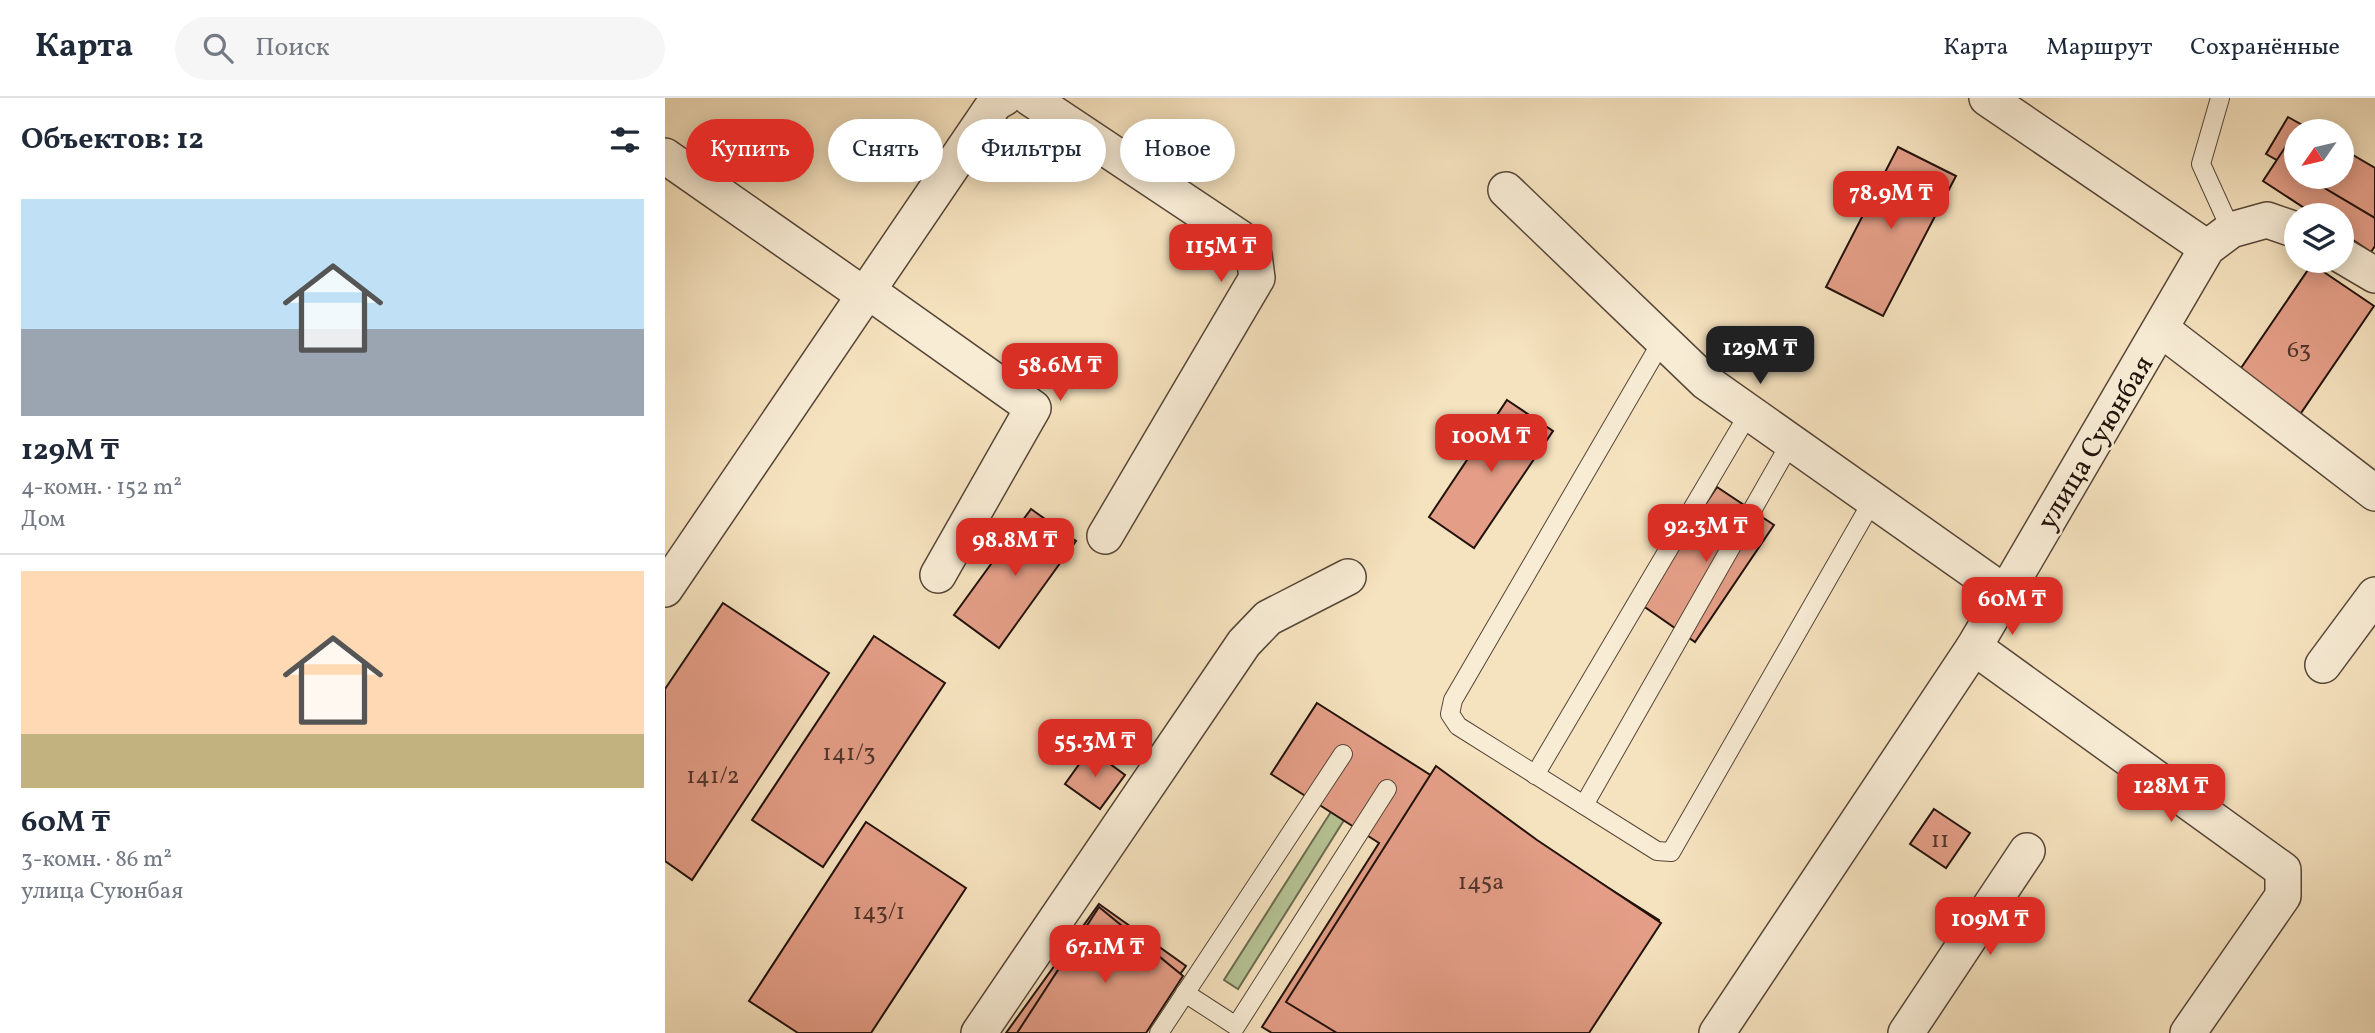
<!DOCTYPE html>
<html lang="ru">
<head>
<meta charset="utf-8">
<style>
	body { margin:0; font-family:Vollkorn,serif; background:#f6f6f7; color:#1f2937; height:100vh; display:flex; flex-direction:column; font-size:26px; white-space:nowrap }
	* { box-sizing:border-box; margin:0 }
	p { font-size:23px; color:#747a83 }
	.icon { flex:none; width:38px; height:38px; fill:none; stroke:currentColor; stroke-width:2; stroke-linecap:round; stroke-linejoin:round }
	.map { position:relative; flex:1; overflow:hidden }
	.panel { display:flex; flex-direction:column; background:#fff; width:665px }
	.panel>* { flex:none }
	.guide { position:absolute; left:21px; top:21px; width:665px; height:63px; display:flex; gap:14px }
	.needle { width:46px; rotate:236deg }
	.controls { position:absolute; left:1619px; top:21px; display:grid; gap:14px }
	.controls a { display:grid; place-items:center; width:70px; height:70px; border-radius:50%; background:#fff; box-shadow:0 4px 18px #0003; font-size:35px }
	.price { position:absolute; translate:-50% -60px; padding:0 16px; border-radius:14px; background:#d93025; color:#fff; font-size:23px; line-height:46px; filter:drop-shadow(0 2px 4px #0008) }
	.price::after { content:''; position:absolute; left:50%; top:42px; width:21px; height:16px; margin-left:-10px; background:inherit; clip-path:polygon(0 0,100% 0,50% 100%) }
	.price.selected { background:#222; color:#fff }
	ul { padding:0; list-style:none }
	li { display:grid; align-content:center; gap:14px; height:371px; padding:0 21px }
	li+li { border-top:2px solid #e0e1e3 }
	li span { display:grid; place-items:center; height:217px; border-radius:0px; color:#555 }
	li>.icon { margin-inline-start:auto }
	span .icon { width:126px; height:126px; fill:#fffc; stroke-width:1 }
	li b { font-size:30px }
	h2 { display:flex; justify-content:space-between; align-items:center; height:84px; padding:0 21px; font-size:30px }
	.pill { padding:0 24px; border-radius:32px; background:#fff; box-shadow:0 4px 18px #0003; font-size:24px; line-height:63px }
	.pill.selected { background:#d93025; color:#fff }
	header { display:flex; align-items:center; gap:42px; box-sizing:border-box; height:98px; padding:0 35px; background:#fff; border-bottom:2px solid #e0e1e3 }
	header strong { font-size:33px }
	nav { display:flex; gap:38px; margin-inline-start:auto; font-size:24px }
	.search { width:490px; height:63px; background:#f6f6f7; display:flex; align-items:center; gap:18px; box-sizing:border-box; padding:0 24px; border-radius:38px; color:#747a83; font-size:26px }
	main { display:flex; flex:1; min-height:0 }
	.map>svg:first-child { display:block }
</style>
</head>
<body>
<header>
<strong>Карта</strong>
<div class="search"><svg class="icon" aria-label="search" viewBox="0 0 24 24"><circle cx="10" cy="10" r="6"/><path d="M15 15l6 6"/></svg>Поиск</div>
<nav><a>Карта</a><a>Маршрут</a><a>Сохранённые</a></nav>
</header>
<main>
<section class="panel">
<h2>Объектов: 12<svg class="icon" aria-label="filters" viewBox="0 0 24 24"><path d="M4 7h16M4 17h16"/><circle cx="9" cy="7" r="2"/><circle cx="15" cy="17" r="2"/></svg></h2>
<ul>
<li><span style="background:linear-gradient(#bfe0f5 60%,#9aa5b1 0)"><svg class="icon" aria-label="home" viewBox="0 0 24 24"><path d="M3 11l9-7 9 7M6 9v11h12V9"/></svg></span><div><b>129M ₸</b><p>4-комн. · 152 m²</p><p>Дом</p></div></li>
<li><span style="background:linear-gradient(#ffd9b3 75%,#c2b280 0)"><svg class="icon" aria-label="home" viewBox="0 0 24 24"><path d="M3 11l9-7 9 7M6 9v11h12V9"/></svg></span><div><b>60M ₸</b><p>3-комн. · 86 m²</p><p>улица Суюнбая</p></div></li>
</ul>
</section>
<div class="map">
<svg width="1710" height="935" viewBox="0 0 1710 935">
	<rect width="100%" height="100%" fill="#f5e2be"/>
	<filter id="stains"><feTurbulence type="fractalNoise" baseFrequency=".00286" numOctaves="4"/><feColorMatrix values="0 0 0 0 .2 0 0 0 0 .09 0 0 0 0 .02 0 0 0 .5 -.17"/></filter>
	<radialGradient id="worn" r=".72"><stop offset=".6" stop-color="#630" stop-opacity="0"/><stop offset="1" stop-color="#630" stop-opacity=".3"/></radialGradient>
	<!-- green -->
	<polygon fill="#b6c495" stroke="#6c6b50" stroke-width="2" points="683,687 696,695 573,891 559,882"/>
	<!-- building -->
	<g fill="#e49e87" stroke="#22120c" stroke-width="2">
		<polygon points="1623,19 1648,33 1631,33 1631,73 1601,56"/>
		<polygon points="1621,48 1631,54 1631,79 1669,79 1710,106 1710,148 1706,154 1676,134 1676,117 1650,117 1598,83"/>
		<polygon points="1233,49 1291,78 1218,218 1161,189"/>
		<polygon points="1676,50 1710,70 1710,120 1641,79 1676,79"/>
		<polygon points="1647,166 1709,208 1621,337 1559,295"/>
		<polygon points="842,302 888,333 809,450 764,419"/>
		<polygon points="1052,389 1109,427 1030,544 974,505"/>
		<polygon points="366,411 411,443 334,550 289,517"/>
		<polygon points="58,505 164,575 27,782 0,763 0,591"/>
		<polygon points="209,538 280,585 158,769 87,722"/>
		<polygon points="652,605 994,822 922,935 770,935 872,775 854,763 745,935 607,935 597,929 714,745 606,676"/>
		<polygon points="425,651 460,677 435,711 400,686"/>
		<polygon points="771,668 872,742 996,825 924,935 672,935 621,904"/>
		<polygon points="1269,711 1305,735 1281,770 1245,746"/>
		<polygon points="201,724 301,790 206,935 133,935 84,903"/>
		<polygon points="434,806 521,868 472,935 341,935"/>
		<polygon points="434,809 518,878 481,935 352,935"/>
	</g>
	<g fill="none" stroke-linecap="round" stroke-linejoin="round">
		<!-- service casing -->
		<g stroke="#574638" stroke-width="20">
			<g id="service">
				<polyline points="1555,0 1536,66 1566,132"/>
				<polyline points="997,243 788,602 785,616 793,628 992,753 1006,754 1208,402"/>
				<polyline points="870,677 1084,315"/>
				<polyline points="919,707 1126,344"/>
				<polyline points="520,895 571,928 722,691"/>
				<polyline points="494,935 678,656"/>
			</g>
		</g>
		<!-- minor casing -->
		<g stroke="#574638" stroke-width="38">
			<g id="minor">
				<polyline points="365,0 575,140 589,157 592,180 440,438"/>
				<polyline points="1322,0 1542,150"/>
				<polyline points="0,58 199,197 213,200 368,310 273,477"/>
				<polyline points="841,92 1041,284 1340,495"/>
				<polyline points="1676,157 1710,177"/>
				<polyline points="1496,231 1710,395"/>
				<polyline points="0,491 330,5 339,0"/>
				<polyline points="1309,549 1618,772 1618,798 1523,935"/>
				<polyline points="1658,567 1710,497"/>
				<polyline points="314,935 579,545 603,520 683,479"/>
				<polyline points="1052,935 1309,549 1542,150 1566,132 1602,122 1631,132"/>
				<polyline points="1241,935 1362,753"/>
			</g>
		</g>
		<!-- path -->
		<polyline stroke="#22120c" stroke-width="4.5" stroke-dasharray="2 3.5" stroke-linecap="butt" points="670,935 671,934"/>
		<!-- service -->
		<use href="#service" stroke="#f8ecd5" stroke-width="18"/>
		<!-- minor -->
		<use href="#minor" stroke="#f8ecd5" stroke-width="35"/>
	</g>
	<g text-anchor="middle" stroke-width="5" stroke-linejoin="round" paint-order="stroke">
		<!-- number labels -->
		<g font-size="24" fill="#52352b">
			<text x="1634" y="259">63</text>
			<text x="184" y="662">141/3</text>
			<text x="48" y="685">141/2</text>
			<text x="1275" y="749">11</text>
			<text x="816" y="791">145a</text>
			<text x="214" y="821">143/1</text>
		</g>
		<!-- street labels -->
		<g font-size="28" fill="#22120c" stroke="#f8ecd5">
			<text transform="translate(1429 344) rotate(-59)" y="10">улица Суюнбая</text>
		</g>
	</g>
	<rect width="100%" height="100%" filter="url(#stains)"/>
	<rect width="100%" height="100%" fill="url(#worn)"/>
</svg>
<div class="controls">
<a><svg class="needle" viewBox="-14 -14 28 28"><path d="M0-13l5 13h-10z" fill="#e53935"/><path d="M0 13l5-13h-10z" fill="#747a83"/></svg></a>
<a><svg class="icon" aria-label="layers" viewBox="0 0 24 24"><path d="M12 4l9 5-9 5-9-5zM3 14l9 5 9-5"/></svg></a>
</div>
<b class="price" style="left:1226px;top:133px">78.9M ₸</b>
<b class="price" style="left:556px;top:186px">115M ₸</b>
<b class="price selected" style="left:1095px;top:288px">129M ₸</b>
<b class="price" style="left:395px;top:305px">58.6M ₸</b>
<b class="price" style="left:826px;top:376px">100M ₸</b>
<b class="price" style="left:1041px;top:466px">92.3M ₸</b>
<b class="price" style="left:350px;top:480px">98.8M ₸</b>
<b class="price" style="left:1347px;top:539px">60M ₸</b>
<b class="price" style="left:430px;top:681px">55.3M ₸</b>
<b class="price" style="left:1506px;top:726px">128M ₸</b>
<b class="price" style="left:1325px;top:859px">109M ₸</b>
<b class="price" style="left:440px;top:887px">67.1M ₸</b>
<div class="guide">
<a class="pill selected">Купить</a>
<a class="pill">Снять</a>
<a class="pill">Фильтры</a>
<a class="pill">Новое</a>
</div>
</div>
</main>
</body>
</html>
